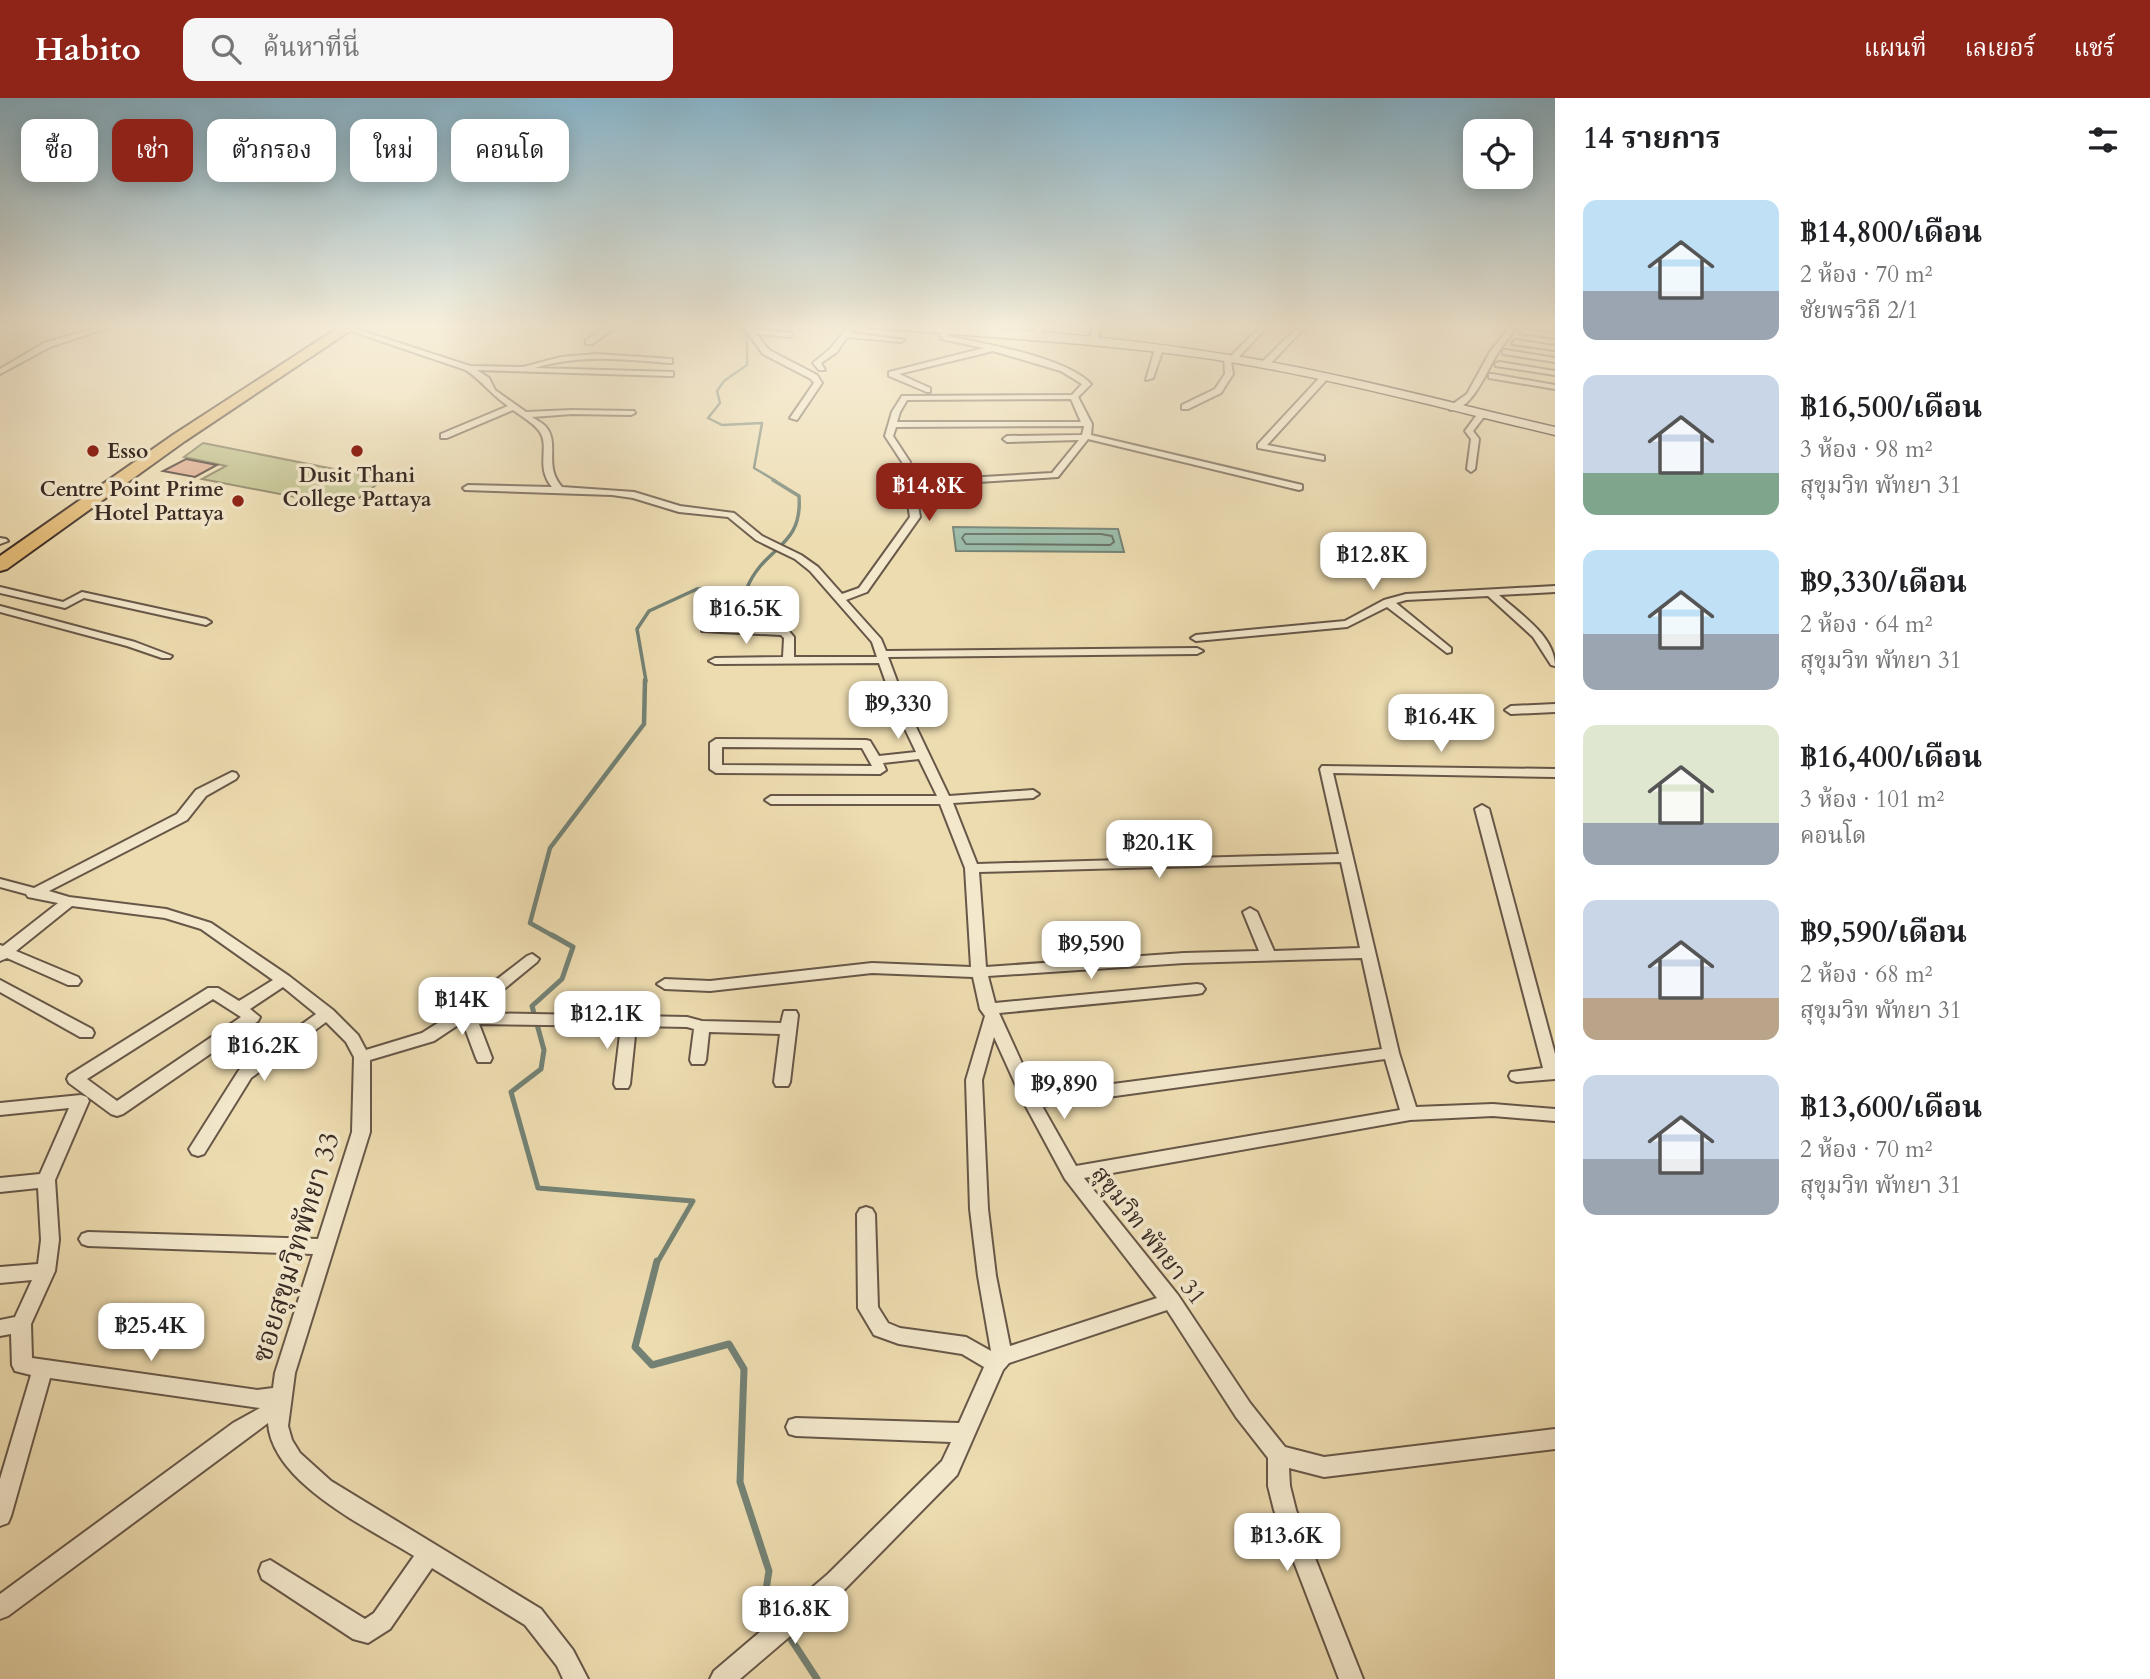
<!DOCTYPE html>
<html lang="th">
<head>
<meta charset="utf-8">
<style>
	body { margin:0; font-family:Cardo,"Noto Serif Thai",serif; background:#f6f6f6; color:#202124; height:100vh; display:flex; flex-direction:column; font-size:26px; white-space:nowrap }
	* { box-sizing:border-box; margin:0 }
	p { font-size:23px; color:#757577 }
	.icon { flex:none; width:38px; height:38px; fill:none; stroke:currentColor; stroke-width:2; stroke-linecap:round; stroke-linejoin:round }
	.map { position:relative; flex:1; overflow:hidden }
	.side { display:flex; flex-direction:column; background:#fff; width:595px }
	.side>* { flex:none }
	.guide { position:absolute; left:21px; top:21px; width:665px; height:63px; display:flex; gap:14px }
	.buttons { position:absolute; left:1463px; top:21px; display:grid; gap:14px }
	.buttons a { display:grid; place-items:center; width:70px; height:70px; border-radius:14px; background:#fff; box-shadow:0 4px 18px #0003; font-size:35px }
	.price { position:absolute; translate:-50% -60px; padding:0 16px; border-radius:14px; background:#fff; color:#222; font-size:23px; line-height:46px; filter:drop-shadow(0 2px 4px #0008) }
	.price::after { content:''; position:absolute; left:50%; top:42px; width:21px; height:16px; margin-left:-10px; background:inherit; clip-path:polygon(0 0,100% 0,50% 100%) }
	.price.selected { background:#8f2418; color:#fff }
	ul { padding:0; list-style:none }
	li { display:flex; align-items:center; gap:21px; height:175px; padding:0 28px }
	li span { display:grid; place-items:center; flex:none; width:196px; height:140px; border-radius:14px; color:#555 }
	li>.icon { margin-inline-start:auto }
	span .icon { width:84px; height:84px; fill:#fffc; stroke-width:1 }
	li b { font-size:30px }
	h2 { display:flex; justify-content:space-between; align-items:center; height:84px; padding:0 28px; font-size:30px }
	.pill { padding:0 24px; border-radius:14px; background:#fff; box-shadow:0 4px 18px #0003; font-size:24px; line-height:63px }
	.pill.selected { background:#8f2418; color:#fff }
	header { display:flex; align-items:center; gap:42px; box-sizing:border-box; height:98px; padding:0 35px; background:#8f2418; color:#fff }
	header strong { font-size:33px }
	nav { display:flex; gap:38px; margin-inline-start:auto; font-size:24px }
	.search { width:490px; height:63px; background:#f6f6f6; display:flex; align-items:center; gap:18px; box-sizing:border-box; padding:0 24px; border-radius:14px; color:#757577; font-size:26px }
	main { display:flex; flex:1; min-height:0 }
	.map>svg:first-child { display:block }
</style>
</head>
<body>
<header>
<strong>Habito</strong>
<div class="search"><svg class="icon" aria-label="search" viewBox="0 0 24 24"><circle cx="10" cy="10" r="6"/><path d="M15 15l6 6"/></svg>ค้นหาที่นี่</div>
<nav><a>แผนที่</a><a>เลเยอร์</a><a>แชร์</a></nav>
</header>
<main>
<div class="map">
<svg width="1555" height="1581" viewBox="0 0 1555 1581">
	<rect width="100%" height="100%" fill="#eddcb0"/>
	<filter id="stains"><feTurbulence type="fractalNoise" baseFrequency=".00286" numOctaves="4"/><feColorMatrix values="0 0 0 0 .2 0 0 0 0 .09 0 0 0 0 .02 0 0 0 .5 -.17"/></filter>
	<radialGradient id="worn" r=".72"><stop offset=".6" stop-color="#630" stop-opacity="0"/><stop offset="1" stop-color="#630" stop-opacity=".3"/></radialGradient>
	<!-- green -->
	<polygon fill="#bcbf88" stroke="#7b7556" stroke-width="2" points="203,345 384,381 347,409 202,381 226,368 184,359"/>
	<!-- water -->
	<polygon fill="#99bcaa" stroke="#738275" stroke-width="2" points="953,429 1118,431 1124,454 956,453"/>
	<g fill="none" stroke-linecap="round" stroke-linejoin="round">
		<!-- shore -->
		<polygon stroke="#6a7468" stroke-width="2" points="965,436 1101,436 1112,438 1114,444 1110,447 966,446 962,440"/>
		<!-- stream-far4 -->
		<polyline stroke="#738275" stroke-width="2.5" points="733,226 747,239 747,267 724,283 717,293 720,305 708,320 722,327 762,325 754,370 776,383"/>
		<!-- stream-far3 -->
		<path stroke="#738275" stroke-width="3.5" d="M646,583L637,531L649,513L697,491L747,490C764,448 803,450 799,398L773,382"/>
		<!-- stream-far2 -->
		<polyline stroke="#738275" stroke-width="4.5" points="555,839 530,825 550,750 644,626 645,582"/>
		<!-- stream-far1 -->
		<polyline stroke="#738275" stroke-width="5" points="552,837 573,849 562,881 532,908 544,952 541,971 511,994 538,1090 693,1103 657,1165"/>
		<!-- stream -->
		<g stroke="#738275" stroke-width="7">
			<polyline points="657,1163 635,1249 652,1267 729,1246 744,1271 740,1384 769,1473 764,1504 778,1522"/>
			<polyline points="787,1535 817,1581"/>
		</g>
	</g>
	<!-- building -->
	<polygon fill="#dea78d" stroke="#3a2b25" stroke-width="2" points="186,361 217,367 195,379 163,373"/>
	<g fill="none" stroke-linecap="round" stroke-linejoin="round">
		<!-- street casing -->
		<g stroke="#675748" stroke-width="4">
			<g id="street">
				<polygon points="108,226 119,226 50,249 0,276 0,271 44,245"/>
				<polygon points="329,226 337,226 339,228 335,230"/>
				<polygon points="612,226 620,226 592,246 586,246 586,242"/>
				<polygon points="742,226 749,226 752,231 793,235 790,239 756,236 769,252 817,277 822,285 797,322 790,320 814,285 811,281 763,256"/>
				<polygon points="850,226 857,226 851,235 905,242 901,244 847,239 837,254 821,265 825,272 819,272 813,265 831,250"/>
				<polygon points="1038,226 1045,226 1037,242 1031,242"/>
				<polygon points="1095,226 1102,226 1096,244 1092,246 1088,244"/>
				<polygon points="1263,226 1270,226 1235,263 1231,263 1233,276 1221,295 1188,311 1182,311 1182,307 1215,291 1225,276 1224,258 1230,259"/>
				<polygon points="1301,226 1308,226 1268,268 1262,268 1262,264"/>
				<path d="M1512,226H1519C1513,235 1505,244 1499,253C1487,270 1474,312 1450,312V308L1467,296L1490,254Z"/>
				<path d="M347,228L470,268L523,269L561,259L597,256L672,261V265H669C624,261 579,256 535,270L673,274V278H670L477,272L489,280L495,292L526,314L572,312L634,313L635,315L631,317L572,316L532,319C536,322 543,325 546,329C560,346 543,368 562,389L634,394L680,408L734,415L762,438L801,457L818,469L842,496L859,490L910,419L902,364L885,338L892,314L902,298L1072,297L1082,286L1061,273L993,253L899,276L930,290V294H927L889,278V274L984,250L941,241L940,233L944,231L948,233V238C985,246 1065,259 1091,286L1078,299L1092,326L1091,337L1302,387V391L1299,392L1088,341L1058,379L915,388L920,419L867,494L846,502L881,541L886,553L1197,550L1203,553L1197,556L888,559L907,610L949,698L1033,692L1039,696L1033,700L953,705L977,766L1339,756L1320,671L1322,668L1555,671V679L1333,675L1399,955L1416,1009L1493,1006L1555,1011V1023L1493,1018L1410,1022L1084,1080L1178,1197L1250,1305L1285,1349L1324,1359L1555,1331V1351L1324,1379L1289,1370L1290,1388L1296,1412L1363,1581H1339L1274,1412L1268,1388V1360L1236,1319L1167,1212L1009,1265L1003,1272L957,1377L844,1492L740,1581H710L714,1573L828,1476L942,1363L951,1344L796,1338L789,1336L786,1329L789,1322L796,1320L959,1325L984,1269L962,1256L899,1246L874,1237L858,1210L857,1116L860,1111L866,1109L872,1111L875,1116L878,1209L888,1225L900,1230L966,1239L991,1253L978,1178L970,1111L966,982L985,918L980,911L973,879L872,875L710,893L665,891L657,886L665,881L710,883L872,865L971,869L965,770L940,706H771L765,702L771,698H937L919,661L883,665L886,672L880,676L716,675L710,671V645L716,641L866,642L870,643L879,658L916,654L895,610L879,565L715,566L709,563L715,560L783,559L784,540L781,537L702,533V529L706,528L788,532L794,539V559H877L872,544L810,473L795,461L756,442L728,419L679,414L633,400L612,397L465,392L463,390L468,387L552,389C535,369 550,349 540,334C534,325 521,318 513,312L447,340H441V336L508,308C492,297 482,283 466,272L345,231ZM1071,301L1081,324H897L900,314L907,302ZM896,329L1084,328V329L1082,337L1007,338L1003,341L1007,344L1079,342L1052,375L914,383L910,364L893,338ZM722,649L862,650L872,668L722,667ZM1341,764L1360,850L1274,853L1257,814L1250,810L1243,814L1259,853L1184,855L986,869L979,774ZM1362,860L1382,951L1036,996L999,915L1197,896L1202,895L1205,891L1202,887L1197,886L995,905L988,878L1184,865ZM994,939L1023,1003L1065,1081L1157,1200L1010,1248L996,1178L988,1111L982,982ZM1385,961L1400,1012L1076,1068L1042,1008Z"/>
				<polygon points="1523,231 1555,236 1555,240 1520,235"/>
				<polygon points="1515,242 1555,248 1555,252 1512,246"/>
				<polygon points="1159,249 1163,251 1153,280 1146,282 1155,251"/>
				<polygon points="1506,252 1555,260 1555,264 1503,256 1503,252"/>
				<polygon points="1499,264 1555,273 1555,277 1496,268 1495,266"/>
				<polygon points="1323,276 1330,278 1267,347 1324,358 1324,362 1258,350 1258,346"/>
				<polygon points="1492,276 1555,287 1555,291 1489,280 1489,276"/>
				<polygon points="1479,314 1486,316 1473,333 1479,341 1475,371 1471,374 1467,371 1471,341 1465,333"/>
				<polygon points="0,440 6,441 8,443 0,446"/>
				<path d="M1555,488V494L1499,497C1520,516 1555,538 1555,568L1551,567L1533,539L1488,498L1406,502L1396,505L1451,550V554L1447,555L1387,509L1347,529L1196,543L1191,540L1196,537L1345,523L1384,502L1406,496Z"/>
				<polygon points="0,489 63,504 82,494 206,521 211,524 206,527 84,500 65,510 0,495"/>
				<polygon points="0,508 135,544 172,558 170,560 162,560 127,548 0,514"/>
				<polygon points="1555,606 1555,614 1511,616 1505,612 1511,608"/>
				<path d="M232,674L236,675L238,678L236,681L206,698L187,722L49,793L69,799L166,811L211,825L289,878L333,912L358,937L366,952L422,935L452,916L527,858L532,856L539,861L537,864L475,915L687,919L702,923L781,925L784,913H796L798,917L790,984L788,988H776L774,984L780,936L709,934L706,962L704,966H692L690,962L694,931L687,929L636,928L630,986L628,990H616L614,986L621,928L479,926L492,960L490,964H478L476,960L463,925H461L434,943L370,962V1034L295,1275L288,1328L292,1342L300,1355L331,1383L541,1511L573,1552L588,1581H563L557,1568L525,1527L432,1470L390,1531L368,1545L353,1541L262,1481L259,1473L262,1465L270,1462L365,1521L374,1515L414,1458C367,1429 272,1385 268,1325L8,1518L0,1521V1496L233,1325L260,1310L50,1280L11,1418L8,1425L0,1428V1381L31,1277L15,1273L12,1267L11,1236L0,1238V1222L15,1219L32,1182L0,1185V1169L38,1166L41,1142L38,1090L0,1094V1080L40,1076L69,1010L0,1017V1005L81,997L87,999L89,1003L55,1082L59,1142L55,1173L31,1226L32,1260L257,1292L273,1290L275,1275L313,1156L88,1148L82,1146L79,1141L82,1136L88,1134L318,1141L352,1034L354,959L346,944L326,924L251,980L204,1056L198,1058L192,1056L189,1051L239,972L316,916L283,889L250,911L260,919L258,923L123,1016L117,1018L111,1016L69,985L67,981L69,977L208,890H218L239,903L273,882L201,831L165,820L72,808L16,853L78,879L81,883L78,887H68L7,860L0,863V847L3,848L58,805L28,799L26,796L0,789V781L34,790L177,716L196,692ZM213,901L241,919L117,1003L87,981Z"/>
				<polygon points="1482,707 1489,711 1555,956 1555,981 1517,984 1511,982 1509,978 1511,974 1543,970 1475,711"/>
				<polygon points="0,882 92,931 94,935 92,939 80,939 0,894"/>
			</g>
		</g>
		<!-- secondary casing -->
		<g stroke="#3a2b25" stroke-width="3">
			<path id="secondary" d="M857,226C989,226 1124,239 1254,261C1355,279 1455,306 1555,329V337C1441,310 1328,279 1212,261C1096,244 979,239 862,229Z"/>
		</g>
		<!-- highway casing -->
		<g stroke="#3a2b25" stroke-width="4">
			<polygon id="highway" points="344,226 360,226 185,343 7,471 0,473 0,458 173,337"/>
		</g>
		<!-- street -->
		<use href="#street" fill="#f3e8cc" fill-rule="evenodd"/>
		<!-- secondary -->
		<use href="#secondary" fill="#f3e8cc" fill-rule="evenodd"/>
		<!-- highway -->
		<use href="#highway" fill="#e6be78" fill-rule="evenodd"/>
	</g>
	<!-- sky -->
	<linearGradient id="sky" x2="0" y2="1"><stop stop-color="#88b7cf"/><stop offset="0.51" stop-color="#f7efdb"/><stop offset="1" stop-color="#f7efdb" stop-opacity="0"/></linearGradient>
	<rect width="1555" height="447" fill="url(#sky)"/>
	<!-- markers -->
	<g fill="#8f2418" stroke="#f3e8cc" stroke-width="2.5">
		<circle cx="93" cy="353" r="7"/>
		<circle cx="357" cy="353" r="7"/>
		<circle cx="238" cy="403" r="7"/>
	</g>
	<g text-anchor="middle" stroke-width="7" stroke-linejoin="round" paint-order="stroke">
		<!-- far-poi labels -->
		<g font-size="21" font-weight="bold" fill="#3a2b25" stroke="#f3e8cc" text-anchor="start">
			<text x="107" y="360">Esso</text>
			<text x="357" y="384" text-anchor="middle">Dusit Thani<tspan x="357" dy="24">College Pattaya</tspan></text>
			<text x="224" y="398" text-anchor="end">Centre Point Prime<tspan x="224" dy="24">Hotel Pattaya</tspan></text>
		</g>
		<!-- street labels -->
		<g font-size="24" fill="#3a2b25" stroke="#f3e8cc">
			<text transform="translate(1149 1137) rotate(52)" y="8">สุขุมวิท พัทยา 31</text>
		</g>
		<!-- near-street labels -->
		<g font-size="28" fill="#3a2b25" stroke="#f3e8cc">
			<text transform="translate(295 1149) rotate(-73)" y="10">ซอยสุขุมวิทพัทยา 33</text>
		</g>
	</g>
	<rect width="100%" height="100%" filter="url(#stains)"/>
	<rect width="100%" height="100%" fill="url(#worn)"/>
</svg>
<div class="buttons">
<a><svg class="icon" aria-label="locate" viewBox="0 0 24 24"><circle cx="12" cy="12" r="6"/><path d="M12 2v4M12 18v4M2 12h4M18 12h4"/></svg></a>
</div>
<b class="price selected" style="left:929px;top:425px">฿14.8K</b>
<b class="price" style="left:1373px;top:494px">฿12.8K</b>
<b class="price" style="left:746px;top:548px">฿16.5K</b>
<b class="price" style="left:898px;top:643px">฿9,330</b>
<b class="price" style="left:1441px;top:656px">฿16.4K</b>
<b class="price" style="left:1159px;top:782px">฿20.1K</b>
<b class="price" style="left:1091px;top:883px">฿9,590</b>
<b class="price" style="left:462px;top:939px">฿14K</b>
<b class="price" style="left:607px;top:953px">฿12.1K</b>
<b class="price" style="left:264px;top:985px">฿16.2K</b>
<b class="price" style="left:1064px;top:1023px">฿9,890</b>
<b class="price" style="left:151px;top:1265px">฿25.4K</b>
<b class="price" style="left:1287px;top:1475px">฿13.6K</b>
<b class="price" style="left:795px;top:1548px">฿16.8K</b>
<div class="guide">
<a class="pill">ซื้อ</a>
<a class="pill selected">เช่า</a>
<a class="pill">ตัวกรอง</a>
<a class="pill">ใหม่</a>
<a class="pill">คอนโด</a>
</div>
</div>
<section class="side">
<h2>14 รายการ<svg class="icon" aria-label="filters" viewBox="0 0 24 24"><path d="M4 7h16M4 17h16"/><circle cx="9" cy="7" r="2"/><circle cx="15" cy="17" r="2"/></svg></h2>
<ul>
<li><span style="background:linear-gradient(#bfe0f5 65%,#9aa5b1 0)"><svg class="icon" aria-label="home" viewBox="0 0 24 24"><path d="M3 11l9-7 9 7M6 9v11h12V9"/></svg></span><div><b>฿14,800/เดือน</b><p>2 ห้อง · 70 m²</p><p>ชัยพรวิถี 2/1</p></div></li>
<li><span style="background:linear-gradient(#c9d6e8 70%,#7fa58c 0)"><svg class="icon" aria-label="home" viewBox="0 0 24 24"><path d="M3 11l9-7 9 7M6 9v11h12V9"/></svg></span><div><b>฿16,500/เดือน</b><p>3 ห้อง · 98 m²</p><p>สุขุมวิท พัทยา 31</p></div></li>
<li><span style="background:linear-gradient(#bfe0f5 60%,#9aa5b1 0)"><svg class="icon" aria-label="home" viewBox="0 0 24 24"><path d="M3 11l9-7 9 7M6 9v11h12V9"/></svg></span><div><b>฿9,330/เดือน</b><p>2 ห้อง · 64 m²</p><p>สุขุมวิท พัทยา 31</p></div></li>
<li><span style="background:linear-gradient(#dfe7d0 70%,#9aa5b1 0)"><svg class="icon" aria-label="home" viewBox="0 0 24 24"><path d="M3 11l9-7 9 7M6 9v11h12V9"/></svg></span><div><b>฿16,400/เดือน</b><p>3 ห้อง · 101 m²</p><p>คอนโด</p></div></li>
<li><span style="background:linear-gradient(#c9d6e8 70%,#b9a48a 0)"><svg class="icon" aria-label="home" viewBox="0 0 24 24"><path d="M3 11l9-7 9 7M6 9v11h12V9"/></svg></span><div><b>฿9,590/เดือน</b><p>2 ห้อง · 68 m²</p><p>สุขุมวิท พัทยา 31</p></div></li>
<li><span style="background:linear-gradient(#c9d6e8 60%,#9aa5b1 0)"><svg class="icon" aria-label="home" viewBox="0 0 24 24"><path d="M3 11l9-7 9 7M6 9v11h12V9"/></svg></span><div><b>฿13,600/เดือน</b><p>2 ห้อง · 70 m²</p><p>สุขุมวิท พัทยา 31</p></div></li>
</ul>
</section>
</main>
</body>
</html>
